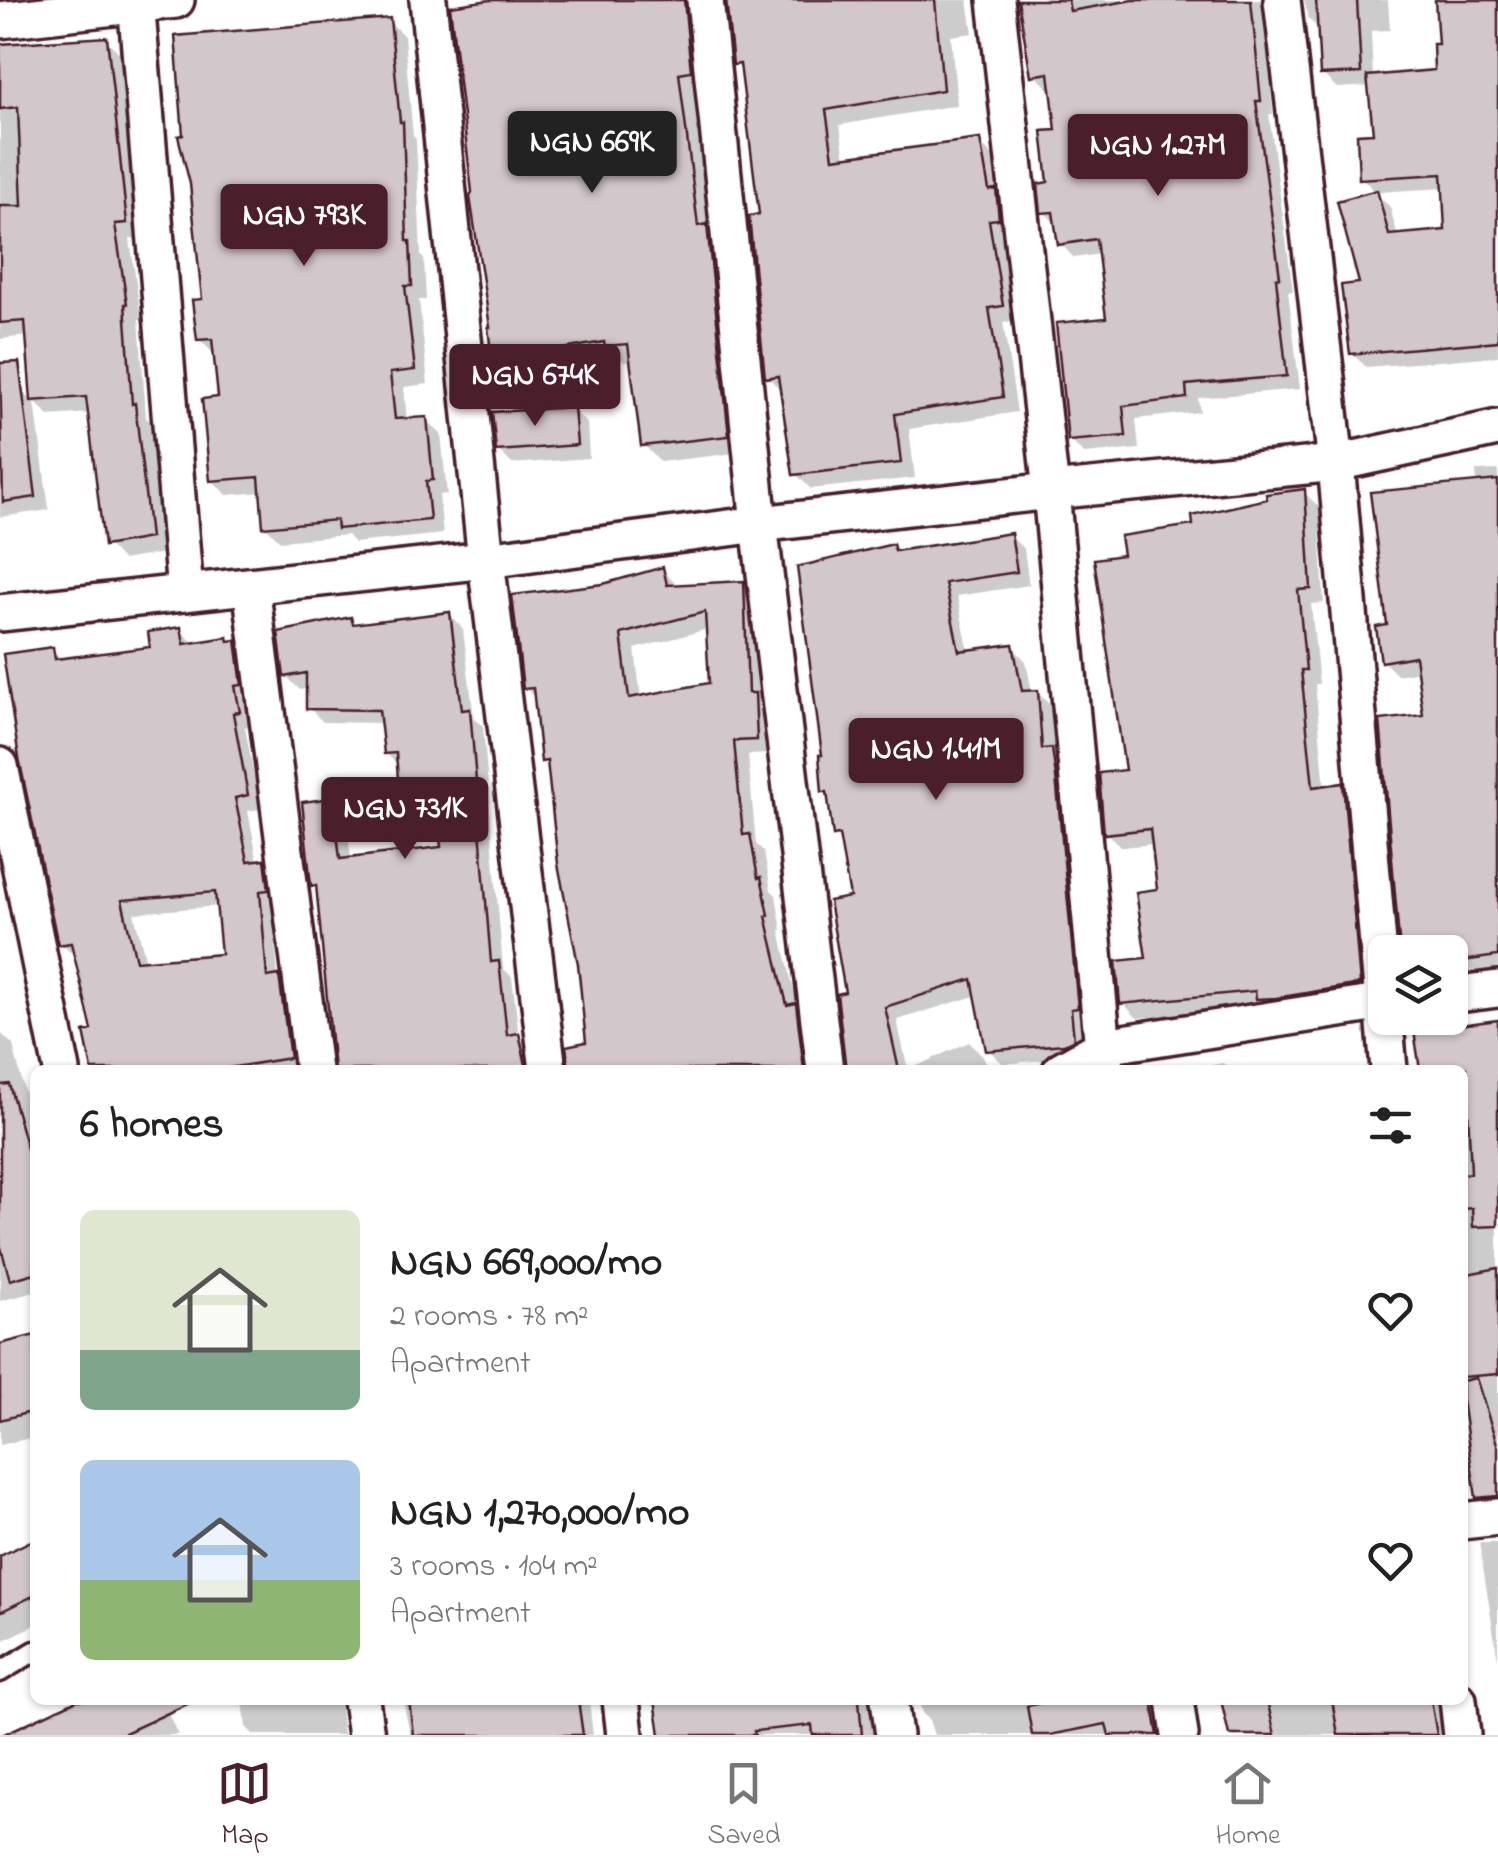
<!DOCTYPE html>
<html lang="en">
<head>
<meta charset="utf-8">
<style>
	body { margin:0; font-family:"Indie Flower",sans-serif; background:#f6f6f6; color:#222; height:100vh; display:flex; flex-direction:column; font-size:38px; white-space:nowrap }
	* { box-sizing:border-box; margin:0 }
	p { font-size:32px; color:#767676 }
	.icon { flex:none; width:55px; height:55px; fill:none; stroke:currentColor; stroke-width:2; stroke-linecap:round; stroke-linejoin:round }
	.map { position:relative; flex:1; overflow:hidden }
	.side { position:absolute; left:30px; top:1065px; width:1438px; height:640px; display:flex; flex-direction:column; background:#fff; border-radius:15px; box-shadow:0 2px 8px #0004 }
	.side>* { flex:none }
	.fabs { position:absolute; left:1368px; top:935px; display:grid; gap:20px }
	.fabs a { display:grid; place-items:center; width:100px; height:100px; border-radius:15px; background:#fff; box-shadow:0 2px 8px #0004; font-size:50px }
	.price { position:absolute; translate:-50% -85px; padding:0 22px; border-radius:10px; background:#4a1f2b; color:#fff; font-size:32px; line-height:65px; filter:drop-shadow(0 2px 5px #0008) }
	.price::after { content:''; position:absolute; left:50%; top:60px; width:30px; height:22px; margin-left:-15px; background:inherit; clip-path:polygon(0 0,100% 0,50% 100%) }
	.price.active { background:#222; color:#fff }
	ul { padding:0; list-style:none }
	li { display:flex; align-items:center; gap:30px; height:250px; padding:0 50px }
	li span { display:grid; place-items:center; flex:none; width:280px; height:200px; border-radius:15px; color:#555 }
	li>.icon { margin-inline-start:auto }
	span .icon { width:120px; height:120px; fill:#fffc; stroke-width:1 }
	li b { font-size:42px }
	h2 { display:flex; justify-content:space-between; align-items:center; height:120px; padding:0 50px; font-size:42px }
	.tabs { display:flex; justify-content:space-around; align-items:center; height:140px; border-top:2px solid #e0e0e0; background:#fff; font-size:28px; color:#767676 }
	.tabs a { display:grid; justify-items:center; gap:5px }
	.tabs .active { color:#4a1f2b }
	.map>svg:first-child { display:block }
</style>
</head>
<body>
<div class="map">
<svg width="1498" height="1735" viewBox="0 0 1498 1735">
	<rect width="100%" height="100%" fill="#fff"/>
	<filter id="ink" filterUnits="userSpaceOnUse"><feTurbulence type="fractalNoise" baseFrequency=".01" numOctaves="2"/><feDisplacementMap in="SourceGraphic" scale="20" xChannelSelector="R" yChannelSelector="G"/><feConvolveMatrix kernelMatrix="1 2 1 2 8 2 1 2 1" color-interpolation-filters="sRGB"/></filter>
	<g filter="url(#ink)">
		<!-- shadow -->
		<g fill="#0003" fill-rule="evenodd">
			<polygon points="508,0 701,0 706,87 695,88 744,452 660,462 644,445 633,361 624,362 620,358 511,376 494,359"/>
			<polygon points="729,0 968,0 973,33 951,36 957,105 840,125 845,159 979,142 994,157 1002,199 1013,233 1003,235 1017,321 1003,322 1017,412 909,429 915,478 811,489 796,474 783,392 768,377 762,216 743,72 736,64"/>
			<polygon points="1021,0 1281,0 1276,35 1266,36 1273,114 1269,114 1293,291 1288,291 1300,389 1198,398 1200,412 1136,419 1139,449 1084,454 1070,440 1109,320 1100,254 1074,258 1060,243 1058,226 1044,212 1059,132 1054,88 1048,88 1034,74"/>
			<polygon points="1304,0 1388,0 1390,30 1371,31 1373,78 1437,73 1441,46 1437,0 1498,0 1498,356 1366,367 1352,353 1376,193 1390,207 1398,237 1448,232 1445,188 1376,192 1362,178 1376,135 1371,86 1337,88 1322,74 1320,31 1308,18"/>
			<polygon points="389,21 404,36 413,136 416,139 421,256 424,259 426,300 419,300 428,384 404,387 407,421 426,420 441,434 447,494 439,495 443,534 354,543 347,535 280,541 265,526 263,492 227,495 212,480 221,399 214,354 199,339 205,301"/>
			<polygon points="106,40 122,55 141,238 130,239 141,319 139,319 146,418 150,421 164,553 122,560 107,544 91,413 49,416 35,402 49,510 0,517 0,392 22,391 34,403 29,336 0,339 0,47"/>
			<polygon points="573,410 587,423 589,458 512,464 498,450"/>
			<polygon points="1498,470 1498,971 1478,974 1474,970 1450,974 1450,952 1403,952 1382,722 1426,717 1419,671 1397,675 1383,661 1390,627 1477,485 1476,471"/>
			<polygon points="1304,492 1319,507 1324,603 1311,604 1319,684 1315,684 1325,788 1342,785 1356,800 1374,998 1137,1018 1123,1003 1149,960 1160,891 1154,844 1121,847 1107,833 1128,772 1126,557 1196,527"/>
			<polygon points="1010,536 1024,549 1029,585 957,596 969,652 1012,647 1026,661 1032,692 1037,692 1051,706 1054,754 1065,765 1086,1053 1078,1057 1003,1064 989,1050 978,995 897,1020 908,1070 969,1042 983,1056 990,1070 847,1070 853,899 843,842 836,835 830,796 825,791 893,547 899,553"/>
			<path d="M662,570L677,585L744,583L758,598L762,704L769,710L771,754L748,755L756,844L764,852L771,890L776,895L782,930H780L798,1009L810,1021L816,1070H582L589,1044L580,964L550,767L544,761L537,699L525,688L603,586ZM708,629L711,686L641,699L635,649Z"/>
			<polygon points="450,615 463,629 474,718 483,726 503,968 512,977 519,1037 532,1050 535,1070 336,1070 318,890 313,885 332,801 346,815 351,860 443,850 439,803 415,805 401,791 399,766 386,753 383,723 323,722 309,708 309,688 300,690 286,676 351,620 356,626"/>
			<path d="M180,630L195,644L236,643L250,657L252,725L245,727L260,809L248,811L258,862H264L278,876L281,903L272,904L278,977L292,991L303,1070H95V1032L77,958L61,944L52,650L63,660L153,649ZM219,906L224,957L146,962L134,913Z"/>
			<polygon points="1498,1022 1498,1489 1462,1403 1462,1070 1422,1070 1421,1064"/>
			<polygon points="0,1032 13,1045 35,1135 35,1292 0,1301"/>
			<polygon points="1152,1063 1159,1070 1128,1070"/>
			<polygon points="1223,1063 1230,1070 1186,1070"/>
			<polygon points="35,1338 35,1437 0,1445 0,1347"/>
			<polygon points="35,1542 35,1625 0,1642 0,1558"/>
			<polygon points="1479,1543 1498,1543 1498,1660"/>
			<polygon points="83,1700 162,1700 178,1735 8,1735"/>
			<polygon points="243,1700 339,1700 343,1735 254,1735 246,1727"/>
			<polygon points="403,1700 589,1700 593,1735 410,1735"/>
			<polygon points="657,1700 870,1700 873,1735 662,1735"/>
			<polygon points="919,1700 1157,1700 1167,1735 934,1735 929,1720 922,1713"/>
			<polygon points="1223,1700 1441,1700 1447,1735 1232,1735"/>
		</g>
		<!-- building -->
		<g fill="#d2c7cb" stroke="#4a1f2b" stroke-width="2.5" fill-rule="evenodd">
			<polygon points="490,0 684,0 691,71 679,73 698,226 707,224 729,436 641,446 628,344 605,346 604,342 492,361 488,327 490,327 470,197 472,192 450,6"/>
			<polygon points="726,0 935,0 943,90 826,110 833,158 980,139 989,190 996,189 999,219 989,220 1003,306 989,308 1003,397 895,414 901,463 793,475 778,376 765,378 749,216 759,214 740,64 733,65"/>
			<polygon points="1018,0 1068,0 1070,11 1133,0 1251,0 1261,101 1256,101 1280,277 1276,278 1287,376 1186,385 1187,398 1123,406 1126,436 1068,441 1056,323 1106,318 1096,239 1058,245 1053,212 1041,213 1038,184 1048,182 1042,131 1056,130 1049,73 1031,76"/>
			<polygon points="1316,0 1357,0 1361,73 1320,75"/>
			<polygon points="1435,0 1498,0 1498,341 1350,354 1341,285 1359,283 1337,201 1377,190 1389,235 1445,230 1442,174 1359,179 1357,134 1373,133 1367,76 1434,70 1433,44 1438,44"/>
			<polygon points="390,18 400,122 403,122 407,241 410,241 412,286 405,286 415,370 390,373 395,419 427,417 433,480 426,481 430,520 337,529 336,520 263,527 259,477 210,481 202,399 218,397 212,339 197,340 192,300 202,299 190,184 178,136 183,135 175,36"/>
			<polygon points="107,37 127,223 115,224 127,304 125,304 132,404 135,403 150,538 104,546 86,397 31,401 25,321 0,323 0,206 22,206 18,107 0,109 0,44"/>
			<polygon points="19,362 36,497 3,502 0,363"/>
			<polygon points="574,407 577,445 496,451 492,412"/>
			<polygon points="1498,480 1498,956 1462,961 1461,957 1450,959 1450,952 1400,952 1380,720 1423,715 1415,656 1381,662 1376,627 1387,625 1370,492"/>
			<polygon points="1305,489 1311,589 1298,590 1306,670 1301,670 1313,787 1343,783 1360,984 1276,998 1256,999 1255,991 1120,1004 1116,961 1146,958 1136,892 1157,889 1150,829 1104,834 1099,773 1125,770 1094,559 1123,555 1120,536 1193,525 1192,516 1267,499 1266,494"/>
			<polygon points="1011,533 1017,572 945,583 959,651 1013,644 1022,691 1038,690 1042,749 1052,748 1056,777 1078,1008 1071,1009 1074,1039 1064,1044 986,1051 972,979 885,1007 899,1070 846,1070 837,994 845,992 829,901 850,897 839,835 833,836 827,792 822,792 819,755 822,755 797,567 893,544 895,551"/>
			<path d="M663,567L667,585L744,581L748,693H755L757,740L734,741L743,835L750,834L758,878L761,877L769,915L766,916L787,1005L796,1003L804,1070H569L566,1046L586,1042L578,964L558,864L547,761L541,762L533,688L523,689L512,595L603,584ZM705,612L709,683L629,698L621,634Z"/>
			<polygon points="450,612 462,710 470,709 491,962 499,961 507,1035 519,1033 527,1070 334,1070 316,885 311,886 302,802 333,798 340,859 441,847 435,789 399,792 396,753 384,754 379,710 306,709 306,673 284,677 278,632 351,617 353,624"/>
			<path d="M181,627L184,644L228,637L229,641L236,640L242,685L235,686L240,712L233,713L248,795L235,798L248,861L265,859L269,890L260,891L267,977L279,975L290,1058L216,1070H92L84,1032L92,1030L71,943L58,945L19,758L3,654L53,647L55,659L150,647L148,632ZM215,892L221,954L136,961L122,900Z"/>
			<polygon points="1498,1020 1498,1226 1473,1227 1472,1208 1462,1209 1462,1174 1471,1173 1466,1068 1420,1070 1414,1031"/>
			<polygon points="9,1084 35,1177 35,1273 10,1280 0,1244 0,1085"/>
			<polygon points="1498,1268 1498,1374 1462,1377 1462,1275"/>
			<polygon points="35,1335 35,1411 0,1420 0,1344"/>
			<polygon points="1476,1378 1498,1447 1498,1496 1476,1498 1462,1400 1462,1381"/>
			<polygon points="35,1539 35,1595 0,1612 0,1556"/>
			<polygon points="77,1700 196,1700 121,1735 2,1735"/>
			<polygon points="409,1700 578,1700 583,1735 413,1735"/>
			<polygon points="655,1700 859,1700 862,1735 813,1735 812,1725 754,1731 755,1735 660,1735"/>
			<polygon points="1055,1700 1152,1700 1158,1735 1109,1735 1106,1724 1050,1735 1032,1735 1027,1706"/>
			<polygon points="1221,1700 1267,1700 1275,1735 1229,1735"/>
			<polygon points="1332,1700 1431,1700 1437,1735 1338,1735"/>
		</g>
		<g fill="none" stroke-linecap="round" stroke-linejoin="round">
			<!-- lane casing -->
			<g stroke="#4a1f2b" stroke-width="25">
				<polyline id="lane" points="0,1672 35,1651"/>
			</g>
			<!-- street casing -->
			<g stroke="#4a1f2b" stroke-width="42">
				<g id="street">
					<polyline points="136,0 185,593"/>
					<polyline points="428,0 486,560 548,1070"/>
					<polyline points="705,0 759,524 825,1070"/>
					<polyline points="996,0 1051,491 1105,1070"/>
					<polyline points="1282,0 1336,463 1389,1070"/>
					<polyline points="0,20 176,0"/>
					<polyline points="251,586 313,1070"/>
					<polyline points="0,613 486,560 759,524 1051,491 1336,463 1498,428"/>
					<polyline points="0,766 62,1070"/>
					<polyline points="1450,995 1498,989"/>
					<polyline points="1061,1070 1104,1046 1385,1002"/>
					<polyline points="1462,1521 1498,1517"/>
					<polyline points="361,1700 366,1735"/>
					<polyline points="621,1700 625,1735"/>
					<polyline points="889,1700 894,1735"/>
					<polyline points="1175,1700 1180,1735"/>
					<polyline points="1458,1700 1462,1735"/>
				</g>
			</g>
			<!-- lane -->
			<use href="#lane" stroke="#fff" stroke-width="18"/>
			<!-- street -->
			<use href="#street" stroke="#fff" stroke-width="35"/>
		</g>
	</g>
</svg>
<div class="fabs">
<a><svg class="icon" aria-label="layers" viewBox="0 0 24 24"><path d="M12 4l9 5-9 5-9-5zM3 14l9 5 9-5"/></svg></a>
</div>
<b class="price active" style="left:592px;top:196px">NGN 669K</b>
<b class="price" style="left:1158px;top:199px">NGN 1.27M</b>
<b class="price" style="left:304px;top:269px">NGN 793K</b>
<b class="price" style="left:535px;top:429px">NGN 674K</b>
<b class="price" style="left:936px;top:803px">NGN 1.41M</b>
<b class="price" style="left:405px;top:862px">NGN 731K</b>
<section class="side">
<h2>6 homes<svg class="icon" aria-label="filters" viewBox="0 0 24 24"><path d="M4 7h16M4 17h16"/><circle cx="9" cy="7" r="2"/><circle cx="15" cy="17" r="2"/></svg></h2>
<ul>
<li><span style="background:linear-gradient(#dfe7d0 70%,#7fa58c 0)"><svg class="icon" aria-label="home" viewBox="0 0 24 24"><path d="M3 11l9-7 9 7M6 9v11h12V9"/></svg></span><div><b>NGN 669,000/mo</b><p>2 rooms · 78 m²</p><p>Apartment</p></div><svg class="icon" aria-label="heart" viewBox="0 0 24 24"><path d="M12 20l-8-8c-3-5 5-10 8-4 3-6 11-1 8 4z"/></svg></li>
<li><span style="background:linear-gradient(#a9c7e8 60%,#8fb573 0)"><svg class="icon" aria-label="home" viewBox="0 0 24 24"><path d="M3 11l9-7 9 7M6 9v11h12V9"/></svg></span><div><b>NGN 1,270,000/mo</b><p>3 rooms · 104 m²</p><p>Apartment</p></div><svg class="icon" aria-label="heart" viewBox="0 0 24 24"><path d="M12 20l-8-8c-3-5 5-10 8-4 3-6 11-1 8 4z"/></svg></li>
</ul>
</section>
</div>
<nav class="tabs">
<a class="active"><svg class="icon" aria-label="map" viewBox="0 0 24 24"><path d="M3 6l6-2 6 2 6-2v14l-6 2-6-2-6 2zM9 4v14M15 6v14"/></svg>Map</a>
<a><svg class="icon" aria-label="saved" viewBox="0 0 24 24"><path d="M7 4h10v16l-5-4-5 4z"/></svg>Saved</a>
<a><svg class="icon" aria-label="home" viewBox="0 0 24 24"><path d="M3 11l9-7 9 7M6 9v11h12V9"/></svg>Home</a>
</nav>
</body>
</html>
